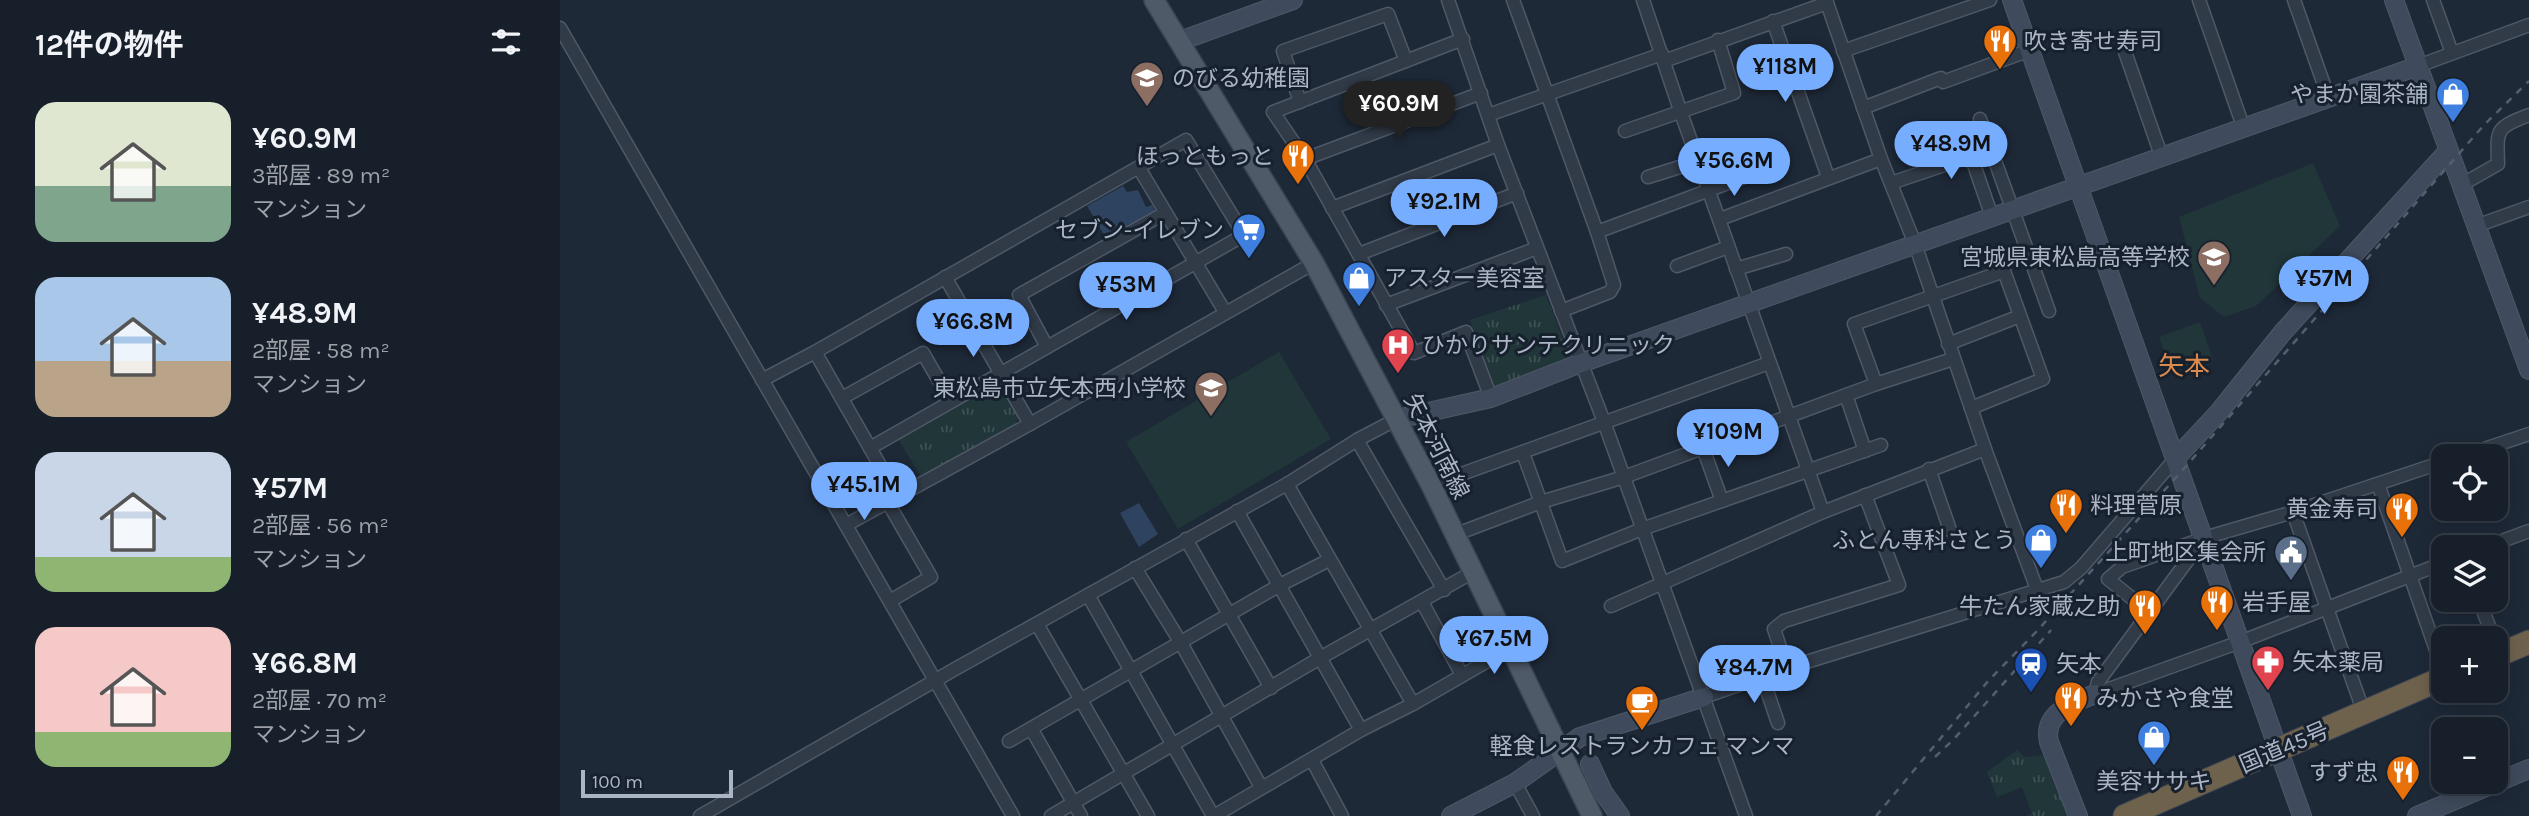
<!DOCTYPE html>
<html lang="ja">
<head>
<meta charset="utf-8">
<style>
	body { margin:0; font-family:Karla,"Noto Sans JP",sans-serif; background:#232c36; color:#f1f3f6; height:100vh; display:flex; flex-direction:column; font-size:26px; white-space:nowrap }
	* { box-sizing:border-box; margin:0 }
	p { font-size:23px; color:#9ea2a8 }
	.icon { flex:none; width:38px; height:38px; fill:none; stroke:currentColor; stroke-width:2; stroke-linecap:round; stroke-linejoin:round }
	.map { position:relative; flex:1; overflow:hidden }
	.drawer { display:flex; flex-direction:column; background:#161f2a; width:560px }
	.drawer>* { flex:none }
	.controls { position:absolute; left:1871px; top:444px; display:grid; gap:14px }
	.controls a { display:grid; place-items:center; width:77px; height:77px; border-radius:14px; background:#161f2a; box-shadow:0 4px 18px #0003,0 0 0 2px #353d47; font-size:35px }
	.scale { position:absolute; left:21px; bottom:18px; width:152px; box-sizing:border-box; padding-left:7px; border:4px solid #abb5c6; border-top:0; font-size:19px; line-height:24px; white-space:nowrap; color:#abb5c6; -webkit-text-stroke:5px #17202d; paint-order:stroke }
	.price { position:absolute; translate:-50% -60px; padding:0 16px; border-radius:24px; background:#77adff; color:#111; font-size:23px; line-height:46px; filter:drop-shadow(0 2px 4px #0008) }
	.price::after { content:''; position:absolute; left:50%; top:42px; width:21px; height:16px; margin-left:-10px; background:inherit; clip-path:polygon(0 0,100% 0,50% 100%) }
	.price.selected { background:#222; color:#fff }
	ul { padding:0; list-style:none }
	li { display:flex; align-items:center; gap:21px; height:175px; padding:0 35px }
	li span { display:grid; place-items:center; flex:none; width:196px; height:140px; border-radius:21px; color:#555 }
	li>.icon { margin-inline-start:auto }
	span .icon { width:84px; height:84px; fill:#fffc; stroke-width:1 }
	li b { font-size:30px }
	h2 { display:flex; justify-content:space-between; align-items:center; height:84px; padding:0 35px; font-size:30px }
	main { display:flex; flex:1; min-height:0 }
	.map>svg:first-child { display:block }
</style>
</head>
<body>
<main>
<section class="drawer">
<h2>12件の物件<svg class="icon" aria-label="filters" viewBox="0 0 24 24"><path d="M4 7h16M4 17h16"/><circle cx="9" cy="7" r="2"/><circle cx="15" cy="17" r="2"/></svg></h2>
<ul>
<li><span style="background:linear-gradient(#dfe7d0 60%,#7fa58c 0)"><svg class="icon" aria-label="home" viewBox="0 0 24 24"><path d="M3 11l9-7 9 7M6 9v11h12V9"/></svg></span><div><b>¥60.9M</b><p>3部屋 · 89 m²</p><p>マンション</p></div></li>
<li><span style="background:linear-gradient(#a9c7e8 60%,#b9a48a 0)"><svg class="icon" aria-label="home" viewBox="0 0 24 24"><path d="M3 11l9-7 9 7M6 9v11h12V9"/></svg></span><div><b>¥48.9M</b><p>2部屋 · 58 m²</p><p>マンション</p></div></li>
<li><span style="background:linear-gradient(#c9d6e8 75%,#8fb573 0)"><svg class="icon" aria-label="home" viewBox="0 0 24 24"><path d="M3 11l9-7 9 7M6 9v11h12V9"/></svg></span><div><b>¥57M</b><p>2部屋 · 56 m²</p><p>マンション</p></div></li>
<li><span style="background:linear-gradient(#f6c9c9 75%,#8fb573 0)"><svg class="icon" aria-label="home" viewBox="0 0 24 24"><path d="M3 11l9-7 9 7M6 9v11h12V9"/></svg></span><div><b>¥66.8M</b><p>2部屋 · 70 m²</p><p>マンション</p></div></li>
</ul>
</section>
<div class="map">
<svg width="1969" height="816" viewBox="0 0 1969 816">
	<defs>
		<pattern id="grass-tufts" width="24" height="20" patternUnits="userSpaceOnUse" patternTransform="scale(1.75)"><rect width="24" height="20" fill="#203639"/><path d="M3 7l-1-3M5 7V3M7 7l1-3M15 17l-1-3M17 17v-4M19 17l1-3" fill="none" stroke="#3e5154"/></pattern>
	</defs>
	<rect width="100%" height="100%" fill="#1e2938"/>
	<!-- grass -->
	<g fill="url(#grass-tufts)">
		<polygon points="986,295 1011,361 935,388 910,320"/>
		<polygon points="431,383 439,385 458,416 456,424 362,478 337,437"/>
		<polygon points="1457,750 1465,757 1484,755 1509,816 1466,816 1472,813 1462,787 1437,797 1427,772"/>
	</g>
	<!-- pitch -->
	<g fill="#203639">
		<polygon points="1753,163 1780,226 1696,306 1664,317 1640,298 1619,217"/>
		<polygon points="1640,322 1653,360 1612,374 1599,337"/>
		<polygon points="719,352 771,439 618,529 566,442"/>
	</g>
	<!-- water -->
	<g fill="#2d435f">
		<polygon points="563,186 567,192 578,190 586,207 592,205 596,214 553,235 550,233 544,235 527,206"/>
		<polygon points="579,503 598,534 579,547 560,513"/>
	</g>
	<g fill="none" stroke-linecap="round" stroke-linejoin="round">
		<!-- street casing -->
		<g stroke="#4f5867" stroke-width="15">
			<g id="street">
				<polyline points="888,0 938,145 1044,422 1186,816"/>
				<polyline points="953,0 1037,232 1054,285 1050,292 1001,311"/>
				<polyline points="1083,0 1120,110 1263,512"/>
				<polyline points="1266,0 1321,159 1355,244 1425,449 1478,592"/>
				<polyline points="1639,0 1684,129"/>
				<polyline points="1734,0 1769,99"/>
				<polyline points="1873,0 1892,53"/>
				<polyline points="1213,21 1268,177"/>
				<polyline points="0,28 453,816"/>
				<polyline points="903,39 713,112 745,159 854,353 906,332 931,398"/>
				<polyline points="1564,49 1602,158"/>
				<polyline points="1283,51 1430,0"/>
				<polyline points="1104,61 1267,3"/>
				<polyline points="1858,66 1969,25"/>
				<polyline points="740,102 723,51 828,14 846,61"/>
				<polyline points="1303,108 1381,78 1383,82 1470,50"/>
				<polyline points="928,115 1102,54"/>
				<polyline points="1420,119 1489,311"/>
				<polyline points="1065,131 1174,93 1158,40"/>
				<polyline points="745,159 921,93"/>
				<polyline points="579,168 665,312"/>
				<polyline points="1088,177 1139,161"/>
				<polyline points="1331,183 1411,156 1432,217"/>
				<path d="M1901,185L1938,164C1937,129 1935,128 1969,115"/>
				<polyline points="772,208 938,145"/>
				<polyline points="1160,219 1321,159"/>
				<polyline points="1916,226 1969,207"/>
				<polyline points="1037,232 1187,176"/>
				<polyline points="799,254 957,193"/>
				<polyline points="1117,266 1168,247"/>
				<polyline points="1176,269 1226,254"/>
				<polyline points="385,277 470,424"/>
				<polyline points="826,305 977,248"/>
				<polyline points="1388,344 1460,316"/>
				<polyline points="487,347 459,295 605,213"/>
				<polyline points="255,352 337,495"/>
				<polyline points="202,380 255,352 626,140 684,235 310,448"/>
				<polyline points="1316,384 1294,324 1444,271 1483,379 1411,408"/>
				<polyline points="1286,395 1305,451"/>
				<polyline points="282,398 363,353 390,400"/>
				<polyline points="797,440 884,590"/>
				<polyline points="1143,448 1162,501"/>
				<polyline points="963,453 1002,561 1082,529 1321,445"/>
				<polyline points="1900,457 1969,434"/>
				<polyline points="1369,469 1390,530"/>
				<polyline points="727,484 853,704"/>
				<polyline points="1818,484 1883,670"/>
				<polyline points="871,485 1209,363"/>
				<polyline points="327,501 371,577 330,601"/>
				<polyline points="677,511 801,730"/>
				<polyline points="1733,512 1804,713"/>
				<polyline points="286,525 470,424 754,263"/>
				<polyline points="894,535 981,502 1064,477 1316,384 1393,359"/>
				<polyline points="626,539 711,688"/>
				<polyline points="1923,548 1969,531"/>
				<polyline points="575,568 621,643 701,787"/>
				<polyline points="528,595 653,816"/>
				<polyline points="1919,600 1934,639"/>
				<polyline points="862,602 902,675"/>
				<polyline points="1051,606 1263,512 1425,449"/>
				<polyline points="1589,612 1548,579 1562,567 1642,539"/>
				<polyline points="477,624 588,816"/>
				<polyline points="1227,668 1214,629 1224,621 1339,585 1305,495"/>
				<polyline points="1202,676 1218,723"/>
				<polyline points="1535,694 1538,682 1644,538 1733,512 1883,462"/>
				<polyline points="1535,694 1680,642 1883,563"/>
				<polyline points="1144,697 1227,668 1504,582 1521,568 1616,458"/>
				<polyline points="472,730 521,816"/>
				<polyline points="449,741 720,585 769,560"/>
				<polyline points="752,760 782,816"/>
				<polyline points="955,783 973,816"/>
				<polyline points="140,816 395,669 727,484 797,440 837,419"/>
				<polyline points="491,816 760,658 913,572"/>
				<polyline points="654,816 801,730 853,704 950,648"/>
			</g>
		</g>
		<!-- secondary casing -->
		<g stroke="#4f5867" stroke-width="20">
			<g id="secondary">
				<polyline points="1452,0 1742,816"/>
				<polyline points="1834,0 1969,370"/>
				<polyline points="620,41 733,0"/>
				<polyline points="837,419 931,398 1021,363 1858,66"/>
				<polyline points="1616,458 1659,412 1723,332 1888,151"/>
				<polyline points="1030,764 1043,792 1060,816"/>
				<polyline points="891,816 955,783 1020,737 1144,697"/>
				<path d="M1518,816L1489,742C1482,713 1514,702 1535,694"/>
				<polyline points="1857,816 1969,769"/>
			</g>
		</g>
		<!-- primary casing -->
		<g stroke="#3b4452" stroke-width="22">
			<polyline id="primary" points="594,0 754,263 871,485 1032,816"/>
		</g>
		<!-- highway casing -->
		<g stroke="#3c4553" stroke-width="25">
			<g id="highway">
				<polyline points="1936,656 1969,642"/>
				<polyline points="1565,816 1883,678"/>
			</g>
		</g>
		<!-- street -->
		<use href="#street" stroke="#313b48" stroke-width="12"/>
		<!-- secondary -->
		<use href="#secondary" stroke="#3f4a5c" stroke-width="18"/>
		<!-- primary -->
		<use href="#primary" stroke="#4f5a69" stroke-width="19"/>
		<!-- highway -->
		<use href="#highway" stroke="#6f624d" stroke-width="23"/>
		<!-- rail -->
		<g stroke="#535f70" stroke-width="2.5" stroke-dasharray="7 7" stroke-linecap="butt">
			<polyline points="1375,757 1394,739 1491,630"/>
			<polyline points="1316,816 1429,680 1476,632 1620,473 1924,125 1969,81"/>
		</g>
	</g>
	<!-- icons -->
	<defs>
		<g id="restaurant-pin" transform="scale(1.75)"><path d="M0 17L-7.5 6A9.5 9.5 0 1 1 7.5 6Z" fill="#e8710a" stroke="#17202d"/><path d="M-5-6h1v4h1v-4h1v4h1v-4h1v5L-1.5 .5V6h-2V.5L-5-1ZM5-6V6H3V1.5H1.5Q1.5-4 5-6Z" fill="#fff"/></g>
		<g id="school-pin" transform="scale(1.75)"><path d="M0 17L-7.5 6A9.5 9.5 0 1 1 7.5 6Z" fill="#8d6e63" stroke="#17202d"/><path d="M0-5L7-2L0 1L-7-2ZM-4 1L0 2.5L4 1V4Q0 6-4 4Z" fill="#fff"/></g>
		<g id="shop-pin" transform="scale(1.75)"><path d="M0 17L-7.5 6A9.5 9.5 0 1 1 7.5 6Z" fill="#3f7fe0" stroke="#17202d"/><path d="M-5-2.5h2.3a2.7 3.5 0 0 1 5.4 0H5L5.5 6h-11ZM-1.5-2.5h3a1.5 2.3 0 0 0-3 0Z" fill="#fff"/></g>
		<g id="supermarket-pin" transform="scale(1.75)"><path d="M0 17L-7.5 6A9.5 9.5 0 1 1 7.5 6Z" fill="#3f7fe0" stroke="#17202d"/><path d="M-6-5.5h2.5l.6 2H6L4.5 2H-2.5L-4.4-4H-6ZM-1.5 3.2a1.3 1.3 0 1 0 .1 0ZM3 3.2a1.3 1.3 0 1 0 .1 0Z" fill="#fff"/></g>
		<g id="hospital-pin" transform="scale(1.75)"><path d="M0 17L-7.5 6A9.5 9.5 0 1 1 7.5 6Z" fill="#e0444e" stroke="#17202d"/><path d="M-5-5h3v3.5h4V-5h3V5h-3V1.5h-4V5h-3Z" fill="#fff"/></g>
		<g id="civic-pin" transform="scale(1.75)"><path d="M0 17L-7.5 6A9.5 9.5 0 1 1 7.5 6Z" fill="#5c6f8a" stroke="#17202d"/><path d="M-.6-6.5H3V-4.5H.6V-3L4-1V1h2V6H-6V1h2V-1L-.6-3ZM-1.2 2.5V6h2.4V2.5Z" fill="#fff"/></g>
		<g id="pharmacy-pin" transform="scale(1.75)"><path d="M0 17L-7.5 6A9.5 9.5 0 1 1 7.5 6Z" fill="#e0444e" stroke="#17202d"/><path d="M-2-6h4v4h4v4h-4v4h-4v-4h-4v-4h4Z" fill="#fff"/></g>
		<g id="station-pin" transform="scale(1.75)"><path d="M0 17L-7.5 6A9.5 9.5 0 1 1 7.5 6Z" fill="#1a4fb4" stroke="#17202d"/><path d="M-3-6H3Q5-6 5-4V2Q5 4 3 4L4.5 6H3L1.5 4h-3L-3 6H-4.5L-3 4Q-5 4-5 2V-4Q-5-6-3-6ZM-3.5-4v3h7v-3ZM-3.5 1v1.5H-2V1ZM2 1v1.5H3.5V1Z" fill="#fff"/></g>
		<g id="cafe-pin" transform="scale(1.75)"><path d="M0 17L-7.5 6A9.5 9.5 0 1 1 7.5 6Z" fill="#e8710a" stroke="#17202d"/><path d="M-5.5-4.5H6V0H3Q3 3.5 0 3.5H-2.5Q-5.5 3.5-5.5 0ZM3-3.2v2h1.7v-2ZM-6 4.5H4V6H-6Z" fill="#fff"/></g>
	</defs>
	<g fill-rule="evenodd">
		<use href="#restaurant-pin" x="1440" y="41"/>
		<use href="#school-pin" x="587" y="78"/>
		<use href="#shop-pin" x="1893" y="94"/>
		<use href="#restaurant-pin" x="738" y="156"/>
		<use href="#supermarket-pin" x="689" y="230"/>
		<use href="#school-pin" x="1654" y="257"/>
		<use href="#shop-pin" x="799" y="278"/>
		<use href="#hospital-pin" x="838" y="345"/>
		<use href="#school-pin" x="651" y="388"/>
		<use href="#restaurant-pin" x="1506" y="505"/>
		<use href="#restaurant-pin" x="1842" y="509"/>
		<use href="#shop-pin" x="1481" y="540"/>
		<use href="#civic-pin" x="1731" y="552"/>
		<use href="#restaurant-pin" x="1657" y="602"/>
		<use href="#restaurant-pin" x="1585" y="606"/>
		<use href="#pharmacy-pin" x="1708" y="662"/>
		<use href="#station-pin" x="1471" y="664"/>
		<use href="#restaurant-pin" x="1511" y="698"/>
		<use href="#cafe-pin" x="1082" y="702"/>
		<use href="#shop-pin" x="1594" y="737"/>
		<use href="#restaurant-pin" x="1843" y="772"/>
	</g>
	<g text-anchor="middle" stroke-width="6" stroke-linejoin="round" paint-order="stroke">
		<!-- poi labels -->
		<g font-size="23" fill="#abb5c6" stroke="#17202d" text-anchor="end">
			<text x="1464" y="49" text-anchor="start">吹き寄せ寿司</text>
			<text x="612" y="86" text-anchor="start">のびる幼稚園</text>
			<text x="1868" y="102">やまか園茶舗</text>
			<text x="714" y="164">ほっともっと</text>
			<text x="664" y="238">セブン-イレブン</text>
			<text x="1630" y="265">宮城県東松島高等学校</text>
			<text x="824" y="286" text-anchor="start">アスター美容室</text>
			<text x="862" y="353" text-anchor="start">ひかりサンテクリニック</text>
			<text x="626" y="396">東松島市立矢本西小学校</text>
			<text x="1530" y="513" text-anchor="start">料理菅原</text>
			<text x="1818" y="517">黄金寿司</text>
			<text x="1456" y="548">ふとん専科さとう</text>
			<text x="1706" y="560">上町地区集会所</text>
			<text x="1682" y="610" text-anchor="start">岩手屋</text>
			<text x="1560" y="614">牛たん家蔵之助</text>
			<text x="1732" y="670" text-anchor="start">矢本薬局</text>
			<text x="1496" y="672" text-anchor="start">矢本</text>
			<text x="1536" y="706" text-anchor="start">みかさや食堂</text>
			<text x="1082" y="754" text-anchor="middle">軽食レストランカフェ マンマ</text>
			<text x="1818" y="780">すず忠</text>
			<text x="1594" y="789" text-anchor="middle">美容ササキ</text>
		</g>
		<!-- street labels -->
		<g font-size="23" fill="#abb5c6" stroke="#17202d">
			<text transform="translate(877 446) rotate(63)" y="8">矢本河南線</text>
			<text transform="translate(1724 747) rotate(-23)" y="8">国道45号</text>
		</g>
		<!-- quarter labels -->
		<g font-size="26" fill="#dc8b4f" stroke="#17202d">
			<text x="1624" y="375">矢本</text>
		</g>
	</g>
</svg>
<div class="controls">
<a><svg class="icon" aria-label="locate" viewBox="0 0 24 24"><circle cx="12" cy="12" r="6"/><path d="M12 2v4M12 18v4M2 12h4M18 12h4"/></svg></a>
<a><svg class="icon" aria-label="layers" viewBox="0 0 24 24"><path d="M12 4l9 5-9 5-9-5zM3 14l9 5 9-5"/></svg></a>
<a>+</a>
<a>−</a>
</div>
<div class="scale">100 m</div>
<b class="price" style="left:1225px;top:104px">¥118M</b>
<b class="price selected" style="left:839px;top:141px">¥60.9M</b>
<b class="price" style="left:1391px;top:181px">¥48.9M</b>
<b class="price" style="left:1174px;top:198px">¥56.6M</b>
<b class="price" style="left:884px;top:239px">¥92.1M</b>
<b class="price" style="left:1764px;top:316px">¥57M</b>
<b class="price" style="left:566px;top:322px">¥53M</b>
<b class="price" style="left:413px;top:359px">¥66.8M</b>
<b class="price" style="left:1168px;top:469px">¥109M</b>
<b class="price" style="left:304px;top:522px">¥45.1M</b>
<b class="price" style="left:934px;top:676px">¥67.5M</b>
<b class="price" style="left:1194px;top:705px">¥84.7M</b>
</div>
</main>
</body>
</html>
